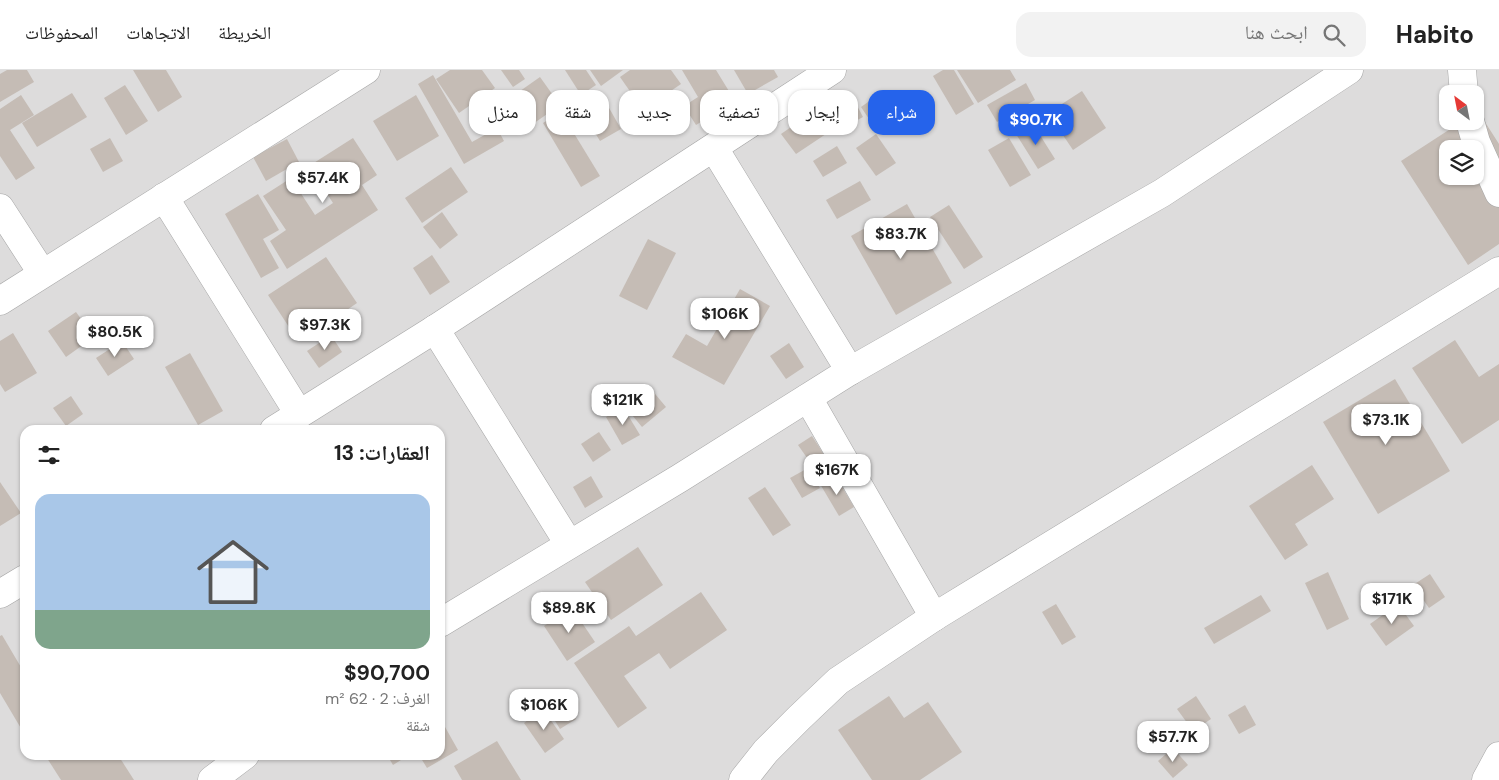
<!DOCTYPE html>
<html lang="ar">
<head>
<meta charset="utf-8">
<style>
	body { margin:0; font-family:"DM Sans","Noto Naskh Arabic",sans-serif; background:#f2f2f2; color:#222; direction:rtl; height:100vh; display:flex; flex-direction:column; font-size:19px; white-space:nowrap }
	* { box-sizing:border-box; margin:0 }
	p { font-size:16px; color:#767676 }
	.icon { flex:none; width:28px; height:28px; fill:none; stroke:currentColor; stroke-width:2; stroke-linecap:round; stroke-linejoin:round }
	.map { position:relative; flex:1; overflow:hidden; direction:ltr }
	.sheet { position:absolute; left:20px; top:355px; width:425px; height:335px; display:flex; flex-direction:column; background:#fff; border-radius:15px; box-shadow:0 1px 4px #0004; direction:rtl }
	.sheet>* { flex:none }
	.guide { position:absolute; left:460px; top:20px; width:475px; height:45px; direction:rtl; display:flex; gap:10px }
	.needle { width:32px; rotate:328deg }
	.buttons { position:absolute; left:1439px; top:15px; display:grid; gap:10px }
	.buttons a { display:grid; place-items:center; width:45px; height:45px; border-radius:10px; background:#fff; box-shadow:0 1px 4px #0004; font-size:25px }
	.price { position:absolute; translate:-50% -42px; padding:0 11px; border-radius:10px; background:#fff; color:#222; font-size:16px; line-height:32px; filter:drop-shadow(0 1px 2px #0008) }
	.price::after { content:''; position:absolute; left:50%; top:30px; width:15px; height:11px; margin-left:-8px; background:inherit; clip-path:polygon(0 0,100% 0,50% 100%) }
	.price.current { background:#2563eb; color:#fff }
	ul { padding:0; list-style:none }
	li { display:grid; align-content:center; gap:10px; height:265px; padding:0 15px }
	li+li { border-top:1px solid #e0e0e0 }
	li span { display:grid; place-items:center; height:155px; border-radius:15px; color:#555 }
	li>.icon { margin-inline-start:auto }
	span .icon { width:90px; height:90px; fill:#fffc; stroke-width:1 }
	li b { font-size:21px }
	h2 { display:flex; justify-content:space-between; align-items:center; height:60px; padding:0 15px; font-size:21px }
	.chip { padding:0 18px; border-radius:15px; background:#fff; box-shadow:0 1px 4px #0004; font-size:18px; line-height:45px }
	.chip.current { background:#2563eb; color:#fff }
	header { display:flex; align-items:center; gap:30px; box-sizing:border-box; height:70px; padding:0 25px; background:#fff; border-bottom:1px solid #e0e0e0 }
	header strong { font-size:24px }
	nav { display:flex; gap:28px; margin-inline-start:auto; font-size:18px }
	.search { width:350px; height:45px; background:#f2f2f2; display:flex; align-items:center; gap:12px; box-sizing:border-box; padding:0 18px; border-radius:15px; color:#767676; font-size:19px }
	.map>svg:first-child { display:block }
</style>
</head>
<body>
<header>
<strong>Habito</strong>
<div class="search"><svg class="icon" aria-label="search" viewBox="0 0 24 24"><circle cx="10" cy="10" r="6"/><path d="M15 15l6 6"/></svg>ابحث هنا</div>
<nav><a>الخريطة</a><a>الاتجاهات</a><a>المحفوظات</a></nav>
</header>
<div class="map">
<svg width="1499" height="710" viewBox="0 0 1499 710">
	<rect width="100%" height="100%" fill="#f0ede6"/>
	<!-- residential -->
	<path fill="#dddcdc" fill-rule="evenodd" d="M0,0H1499V710H0ZM1448,24H1475V51H1448ZM1448,79H1475V106H1448ZM25,360H440V685H25Z"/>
	<!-- building -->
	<g fill="#c5bcb5" fill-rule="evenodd">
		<polygon points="7,0 27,0 34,12 0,32 0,4"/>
		<polygon points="133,0 166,0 182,27 158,42"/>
		<polygon points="450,0 482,0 495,18 459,43 436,9"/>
		<polygon points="501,0 519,0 525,9 513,17"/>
		<polygon points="565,0 586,0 596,15 581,25"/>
		<polygon points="590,0 623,0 601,16"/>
		<polygon points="630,0 671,0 681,14 643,40 620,7"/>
		<polygon points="682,0 716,0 735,31 696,55 684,36 698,27"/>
		<polygon points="734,0 774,0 778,7 748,24"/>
		<polygon points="943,0 954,0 974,34 956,45 933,6"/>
		<polygon points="957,0 1010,0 1016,10 978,33"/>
		<polygon points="433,5 472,72 497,58 504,71 464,94 418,14"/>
		<polygon points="540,7 560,35 520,63 500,35"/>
		<polygon points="1026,13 1035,30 997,52 987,35"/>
		<polygon points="125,15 148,51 126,65 104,28"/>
		<polygon points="1082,21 1106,58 1073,80 1048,43"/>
		<polygon points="600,22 621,59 600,71 578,35"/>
		<polygon points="850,22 863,47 852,53 838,29"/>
		<polygon points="72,23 87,47 37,77 22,53"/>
		<polygon points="21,25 34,45 10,60 35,98 16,110 0,86 0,39"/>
		<polygon points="416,25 439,66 397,91 373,51"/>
		<polygon points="878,25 891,42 873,55 861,37"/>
		<polygon points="814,41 829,62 796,84 781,64"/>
		<path d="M1478,41L1499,74V174L1468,195L1401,91ZM1448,79H1475V106H1448Z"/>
		<polygon points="561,42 600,106 581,117 543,53"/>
		<polygon points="1033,54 1055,89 1038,99 1016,64"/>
		<polygon points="876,64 896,93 876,106 856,78"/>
		<polygon points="110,68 123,91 103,102 90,79"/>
		<polygon points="353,68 377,105 362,115 378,140 287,199 270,171 286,160 263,126 291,108 315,145 333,133 309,96"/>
		<polygon points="1009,68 1031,105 1010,117 988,80"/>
		<polygon points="287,69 299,92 266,111 253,87"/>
		<polygon points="837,76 847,93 823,107 813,91"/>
		<polygon points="451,97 468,122 422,153 405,128"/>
		<polygon points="860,111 871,130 837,149 826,130"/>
		<polygon points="258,124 279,160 263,169 279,198 261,208 225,144"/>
		<polygon points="907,134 952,213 896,245 851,166"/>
		<polygon points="949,135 983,187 964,199 930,147"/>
		<polygon points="442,142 458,165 440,179 423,157"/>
		<polygon points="648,169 676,183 647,240 619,226"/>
		<polygon points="432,185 450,212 430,225 413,198"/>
		<polygon points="326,187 357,233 322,257 312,242 289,257 268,225"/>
		<polygon points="740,219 770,236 724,315 672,287 686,264 707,276"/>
		<polygon points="76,242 94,267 66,287 48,261"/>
		<polygon points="13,263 37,303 5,322 0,314 0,271"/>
		<polygon points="331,265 342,282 319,298 307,281"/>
		<polygon points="1455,270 1479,307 1499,294 1499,350 1462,374 1412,298"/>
		<polygon points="122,271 134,289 108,306 96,288"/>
		<polygon points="789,273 804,297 786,309 770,286"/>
		<polygon points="190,283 223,341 198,355 165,297"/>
		<polygon points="1395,309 1450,401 1378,444 1323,352"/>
		<polygon points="651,319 666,337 642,357 627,339"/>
		<polygon points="71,326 83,344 66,356 53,338"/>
		<polygon points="623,337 640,365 622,375 606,347"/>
		<polygon points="599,362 611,380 593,392 581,374"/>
		<polygon points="812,366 825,386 812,395 798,375"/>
		<polygon points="1312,395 1334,429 1295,454 1308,475 1285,490 1249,436"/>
		<polygon points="808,398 820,418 802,428 790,408"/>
		<polygon points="835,405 854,437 839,446 820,414"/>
		<polygon points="591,406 603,427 585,438 573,417"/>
		<polygon points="0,412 21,443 0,456"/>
		<polygon points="765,417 791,455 773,466 748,428"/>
		<polygon points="638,477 663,515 611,550 585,512"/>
		<polygon points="1328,502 1349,549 1327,560 1305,513"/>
		<polygon points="1430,504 1445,527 1429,538 1413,515"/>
		<polygon points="701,522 727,560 670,599 659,583 624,606 647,638 618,658 574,593 629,556 636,566"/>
		<polygon points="1261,525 1271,541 1214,574 1204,558"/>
		<polygon points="1056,534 1076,567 1062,575 1042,542"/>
		<polygon points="1398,534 1414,556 1386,576 1370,554"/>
		<polygon points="572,538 595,572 567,591 544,556"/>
		<polygon points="2,565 25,604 25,658 22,660 0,623 0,566"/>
		<polygon points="889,626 904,648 928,632 962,682 920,710 872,710 838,660"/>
		<polygon points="1196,626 1211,649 1193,661 1177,639"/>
		<polygon points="562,628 576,649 560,659 547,638"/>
		<polygon points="1245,635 1256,655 1239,664 1228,645"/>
		<polygon points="543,639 564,669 545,683 524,653"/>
		<polygon points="440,648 458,680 427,698 419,685 440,685"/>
		<polygon points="497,671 521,710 462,710 454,696"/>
		<polygon points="1173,678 1188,695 1173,708 1158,691"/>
		<polygon points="45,685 118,685 134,710 61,710"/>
		<polygon points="387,685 409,685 393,695"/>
	</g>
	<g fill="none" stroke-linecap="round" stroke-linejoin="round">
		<!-- street casing -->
		<g stroke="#a6a6a6" stroke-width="29">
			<g id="street">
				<polyline points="1462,0 1464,24"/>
				<polyline points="1470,51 1476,72 1499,123"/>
				<polyline points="714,78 850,301"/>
				<polyline points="164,127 299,344"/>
				<polyline points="0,138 42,203"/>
				<polyline points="0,231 366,0"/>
				<polyline points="435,259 569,474"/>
				<polyline points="808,328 934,547"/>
				<polyline points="274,360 435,259 832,0"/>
				<polyline points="0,524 25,509"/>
				<polyline points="440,553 680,408 850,301 1162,123 1349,0"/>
				<polyline points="212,710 245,685"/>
				<polyline points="743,710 766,681 799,648 838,611 934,547 1499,201"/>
				<polyline points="1486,710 1499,686"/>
			</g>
		</g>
		<!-- street -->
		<use href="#street" stroke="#fff" stroke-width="28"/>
	</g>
</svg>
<div class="buttons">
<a><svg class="needle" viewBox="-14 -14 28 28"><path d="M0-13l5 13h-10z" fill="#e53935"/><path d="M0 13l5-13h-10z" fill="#767676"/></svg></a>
<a><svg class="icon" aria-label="layers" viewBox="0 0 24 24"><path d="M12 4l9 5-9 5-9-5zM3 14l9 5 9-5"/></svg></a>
</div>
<b class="price current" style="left:1036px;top:76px">$90.7K</b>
<b class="price" style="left:323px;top:134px">$57.4K</b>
<b class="price" style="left:901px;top:190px">$83.7K</b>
<b class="price" style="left:725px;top:270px">$106K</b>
<b class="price" style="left:325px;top:281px">$97.3K</b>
<b class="price" style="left:115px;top:288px">$80.5K</b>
<b class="price" style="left:623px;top:356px">$121K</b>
<b class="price" style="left:1386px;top:376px">$73.1K</b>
<b class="price" style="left:837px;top:426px">$167K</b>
<b class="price" style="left:1392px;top:555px">$171K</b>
<b class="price" style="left:569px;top:564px">$89.8K</b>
<b class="price" style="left:544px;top:661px">$106K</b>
<b class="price" style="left:1173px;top:693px">$57.7K</b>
<div class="guide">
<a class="chip current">شراء</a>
<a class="chip">إيجار</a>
<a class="chip">تصفية</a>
<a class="chip">جديد</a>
<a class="chip">شقة</a>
<a class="chip">منزل</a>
</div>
<section class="sheet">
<h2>العقارات: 13<svg class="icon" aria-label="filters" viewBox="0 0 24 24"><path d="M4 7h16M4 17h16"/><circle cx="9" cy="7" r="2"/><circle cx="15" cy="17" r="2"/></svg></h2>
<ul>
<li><span style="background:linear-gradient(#a9c7e8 75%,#7fa58c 0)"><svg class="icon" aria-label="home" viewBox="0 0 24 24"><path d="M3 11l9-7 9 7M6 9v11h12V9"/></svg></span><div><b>$90,700</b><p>الغرف: 2 · 62 m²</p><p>شقة</p></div></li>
</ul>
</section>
</div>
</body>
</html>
